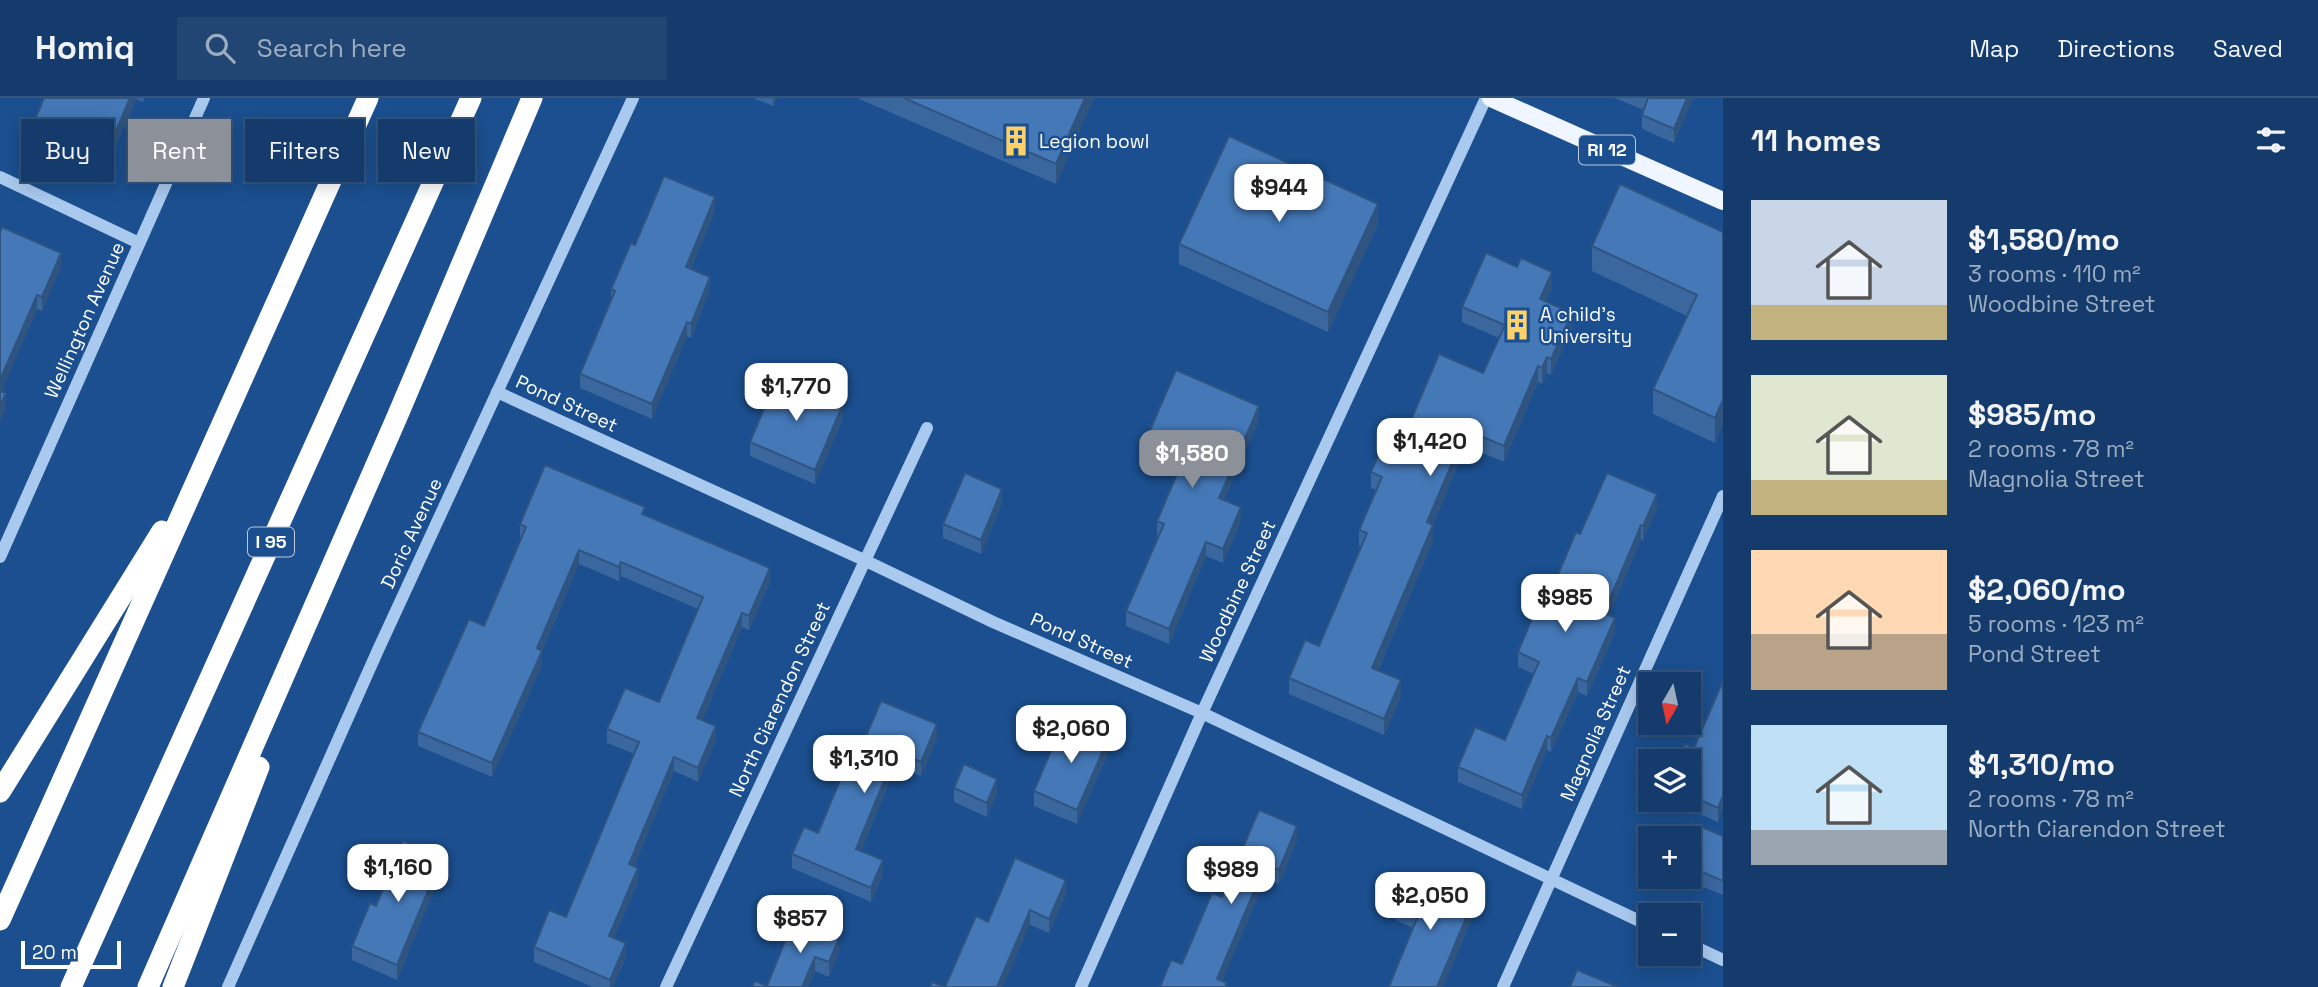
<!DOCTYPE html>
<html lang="en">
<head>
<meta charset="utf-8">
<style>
	body { margin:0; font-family:"Space Grotesk",sans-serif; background:#214673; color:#f1f3f6; height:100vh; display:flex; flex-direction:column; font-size:26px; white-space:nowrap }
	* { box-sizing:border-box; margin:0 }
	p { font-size:23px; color:#9dadc1 }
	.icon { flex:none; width:38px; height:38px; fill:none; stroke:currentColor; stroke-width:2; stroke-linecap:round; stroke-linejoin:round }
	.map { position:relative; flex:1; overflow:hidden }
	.details { display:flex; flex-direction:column; background:#143b6b; width:595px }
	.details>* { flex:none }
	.hud { position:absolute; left:21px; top:21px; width:665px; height:63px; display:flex; gap:14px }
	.needle { width:46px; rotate:189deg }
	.controls { position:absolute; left:1638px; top:574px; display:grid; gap:14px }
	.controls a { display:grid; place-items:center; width:63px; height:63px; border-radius:0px; background:#143b6b; box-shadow:0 4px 18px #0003,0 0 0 2px #33557e; font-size:35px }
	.scale { position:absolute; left:21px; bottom:18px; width:100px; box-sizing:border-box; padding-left:7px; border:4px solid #fff; border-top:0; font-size:19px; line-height:24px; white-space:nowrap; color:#fff; -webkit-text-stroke:5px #1b4f8f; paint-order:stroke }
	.price { position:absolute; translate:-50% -60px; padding:0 16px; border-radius:14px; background:#fff; color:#222; font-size:23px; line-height:46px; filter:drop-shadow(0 2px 4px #0008) }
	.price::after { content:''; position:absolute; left:50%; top:42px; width:21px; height:16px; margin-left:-10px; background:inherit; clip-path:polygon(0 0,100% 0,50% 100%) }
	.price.selected { background:#8c9099; color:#fff }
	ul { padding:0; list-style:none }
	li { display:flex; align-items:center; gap:21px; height:175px; padding:0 28px }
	li span { display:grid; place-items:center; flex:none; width:196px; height:140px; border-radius:0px; color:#555 }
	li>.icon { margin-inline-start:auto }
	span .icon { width:84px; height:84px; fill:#fffc; stroke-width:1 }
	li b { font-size:30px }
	h2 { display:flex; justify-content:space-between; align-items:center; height:84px; padding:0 28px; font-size:30px }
	.pill { padding:0 24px; border-radius:0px; background:#143b6b; box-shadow:0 4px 18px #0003,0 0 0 2px #33557e; font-size:24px; line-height:63px }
	.pill.selected { background:#8c9099; color:#fff }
	header { display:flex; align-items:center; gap:42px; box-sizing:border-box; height:98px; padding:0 35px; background:#143b6b; border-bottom:2px solid #33557e }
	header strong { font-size:33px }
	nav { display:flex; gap:38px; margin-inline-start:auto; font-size:24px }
	.search { width:490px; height:63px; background:#214673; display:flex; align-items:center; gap:18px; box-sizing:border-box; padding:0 24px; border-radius:0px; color:#9dadc1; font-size:26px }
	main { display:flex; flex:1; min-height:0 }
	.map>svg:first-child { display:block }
</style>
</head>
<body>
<header>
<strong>Homiq</strong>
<div class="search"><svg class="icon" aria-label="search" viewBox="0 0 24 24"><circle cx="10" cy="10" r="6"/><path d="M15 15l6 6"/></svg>Search here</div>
<nav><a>Map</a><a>Directions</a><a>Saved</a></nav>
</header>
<main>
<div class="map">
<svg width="1723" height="889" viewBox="0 0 1723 889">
	<rect width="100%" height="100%" fill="#1b4f8f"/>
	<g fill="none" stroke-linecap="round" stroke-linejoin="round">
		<!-- minor -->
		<g stroke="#a9c9ee" stroke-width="12">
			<polyline points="0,79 139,145"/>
			<polyline points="497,294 864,462 993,524 1202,615 1650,828"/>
			<polyline points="0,459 204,0"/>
			<polyline points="1689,846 1723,862"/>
			<polyline points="228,889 378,552 633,0"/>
			<polyline points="666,889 927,330"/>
			<polyline points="1081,889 1202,615 1486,0"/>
			<polyline points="1503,889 1723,398"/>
		</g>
		<!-- major -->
		<polyline stroke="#f0f6ff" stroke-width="18" points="1491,0 1723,103"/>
		<!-- highway -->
		<g stroke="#fff" stroke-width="21">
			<polyline points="0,694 162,433"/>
			<polyline points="0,822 368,0"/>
			<polyline points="71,889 471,0"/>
			<polyline points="148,889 397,319 532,0"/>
			<polyline points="173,889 259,669"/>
		</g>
	</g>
	<!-- wall -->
	<g fill="#3a679d">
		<polygon points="44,0 144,0 143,4 136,1 106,71 33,40 33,26"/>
		<polygon points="753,0 777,0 773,8"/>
		<polygon points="857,0 1094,0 1056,86"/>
		<polygon points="1615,0 1693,0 1674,45 1642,31 1642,17 1644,12"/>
		<polygon points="715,113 691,171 710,193 691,240 687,238 652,321 580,290 580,276 611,202 611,191 635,147"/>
		<polygon points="1378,126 1328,234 1179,166 1179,146"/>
		<polygon points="0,134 61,169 42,213 37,211 1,293 6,309 0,323"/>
		<polygon points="1723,134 1715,345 1653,316 1653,291 1687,218 1592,173 1592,148"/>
		<polygon points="1552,190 1546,203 1572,230 1551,277 1547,275 1542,286 1538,284 1504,364 1466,348 1433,427 1433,443 1378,573 1401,598 1384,637 1289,596 1289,580 1319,548 1361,449 1359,448 1359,432 1377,392 1371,390 1371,374 1406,334 1483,275 1499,240 1462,224 1462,209"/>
		<polygon points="843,320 815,386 750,358 750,344"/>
		<polygon points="1259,322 1224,402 1241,423 1223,465 1206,458 1169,546 1126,528 1126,513 1159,438 1157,437 1157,423 1184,360 1150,346 1150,332"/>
		<polygon points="1002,405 981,456 943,440 943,426"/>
		<polygon points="1657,410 1643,442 1641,441 1609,517 1615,534 1587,598 1578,594 1551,654 1547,652 1522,711 1458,684 1458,669 1505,642 1534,576 1518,569 1518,554 1551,493"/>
		<polygon points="645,417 770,484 749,532 742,529 702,623 716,642 698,684 674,673 634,768 638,784 614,840 626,859 613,889 593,889 534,864 534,849 566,819 634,656 607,645 607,631 659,604 698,511 621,478 619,483 579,466 542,553 542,567 492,679 418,648 418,634 484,528 521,441 520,441 520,426"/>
		<polygon points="1723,583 1718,724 1667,702 1689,702 1689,663"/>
		<polygon points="881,603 937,641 921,678 896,668 861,753 883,776 871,804 792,770 792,756 818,735 852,671"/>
		<polygon points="1108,655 1077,726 1034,708 1034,693"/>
		<polygon points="954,690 997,695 987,719 954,704"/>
		<polygon points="1723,738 1723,797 1680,779 1689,779 1689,740"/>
		<polygon points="1297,742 1279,786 1265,781 1222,883 1227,889 1182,866 1222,799"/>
		<polygon points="442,773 397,882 352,862 352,848 376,808"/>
		<polygon points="1066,796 1049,835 1030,827 988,824"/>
		<polygon points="1395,808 1475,813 1443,889 1389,889 1413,830 1395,822"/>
		<polygon points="794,821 839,854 829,879 815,873 808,889 752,889 767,888"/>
	</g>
	<!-- shaded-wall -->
	<g fill="#305480">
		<polygon points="130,0 136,0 106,71 106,57"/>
		<polygon points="773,0 777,0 773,8"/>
		<polygon points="1085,0 1094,0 1056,86 1056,66"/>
		<polygon points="1687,0 1693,0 1674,45 1674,31"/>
		<polygon points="715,99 715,113 686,183 686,169"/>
		<polygon points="1378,106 1378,126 1328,234 1328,214"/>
		<polygon points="61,155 61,169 42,213 42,199"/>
		<polygon points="1552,174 1552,190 1540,216 1540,201"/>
		<polygon points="710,179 710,193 691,240 691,226"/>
		<polygon points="37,197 37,211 0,297 0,282"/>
		<polygon points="1572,215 1572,230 1551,277 1551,261"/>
		<polygon points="687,224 687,238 652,321 652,306"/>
		<polygon points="1547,259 1547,275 1542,286 1542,270"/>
		<polygon points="1538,268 1538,284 1504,364 1504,348"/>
		<polygon points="6,295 6,309 0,323 0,308"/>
		<polygon points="1723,302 1723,327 1715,345 1715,320"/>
		<polygon points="843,306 843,320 815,386 815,372"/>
		<polygon points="1259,308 1259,322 1219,414 1219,400"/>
		<polygon points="1466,332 1466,348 1433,427 1433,443 1372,586 1372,570 1427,424"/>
		<polygon points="1002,391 1002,405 981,456 981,442"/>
		<polygon points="1657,396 1657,410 1643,442 1643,428"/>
		<polygon points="1241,409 1241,423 1223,465 1223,451"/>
		<polygon points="1641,427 1641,441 1604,529 1604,515"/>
		<polygon points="1206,444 1206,458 1169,546 1169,531"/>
		<polygon points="579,452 579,466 537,564 537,550"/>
		<polygon points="621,464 621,478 619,483 619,469"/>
		<polygon points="770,470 770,484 749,532 749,518"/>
		<polygon points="742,515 742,529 697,635 697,620"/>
		<polygon points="1615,520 1615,534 1587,598 1587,584"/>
		<polygon points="542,553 542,567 492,679 492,665"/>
		<polygon points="1578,580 1578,594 1551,654 1551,640"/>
		<polygon points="1401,582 1401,598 1384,637 1384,621"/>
		<polygon points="937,626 937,641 921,678 921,664"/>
		<polygon points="716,628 716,642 698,684 698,670"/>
		<polygon points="1547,638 1547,652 1522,711 1522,697"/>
		<polygon points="1108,641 1108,655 1077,726 1077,712"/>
		<polygon points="896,654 896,668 856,765 856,751"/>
		<polygon points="674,659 674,673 629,780 629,766"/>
		<polygon points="997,681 997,695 987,719 987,705"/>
		<polygon points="1723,698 1723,712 1718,724 1718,710"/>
		<polygon points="1297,728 1297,742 1279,786 1279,772"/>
		<polygon points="442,759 442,773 397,882 397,867"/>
		<polygon points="883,762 883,776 871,804 871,790"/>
		<polygon points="1265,767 1265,781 1220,889 1217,881"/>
		<polygon points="638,770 638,784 609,852 609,838"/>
		<polygon points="1066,782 1066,796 1049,835 1049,821"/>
		<polygon points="1475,799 1475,813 1443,889 1437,889"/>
		<polygon points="1030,812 1030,827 1003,889 997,889"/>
		<polygon points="839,840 839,854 829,879 829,864"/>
		<polygon points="626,845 626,859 613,889 610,889 610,882"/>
		<polygon points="815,859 815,873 808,889 802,889"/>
	</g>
	<!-- building -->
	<g fill="#4478b7" stroke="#305480" stroke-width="2">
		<polygon points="44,0 130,0 106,57 33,26"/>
		<polygon points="904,0 1085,0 1056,66"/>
		<polygon points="1648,0 1687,0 1674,31 1642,17"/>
		<polygon points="1229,38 1378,106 1328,214 1179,146"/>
		<polygon points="664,78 715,99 686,169 710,179 691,226 687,224 652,306 580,276 615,193 611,191 631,145 635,147"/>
		<polygon points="1620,86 1723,134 1723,302 1715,320 1653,291 1697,197 1592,148"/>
		<polygon points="2,129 61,155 42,199 37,197 0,282 0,134"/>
		<polygon points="1486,155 1517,169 1521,160 1552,174 1540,201 1572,215 1551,261 1547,259 1542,270 1538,268 1504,348 1466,332 1427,424 1433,427 1372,570 1401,582 1384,621 1289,580 1305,542 1319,548 1367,435 1359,432 1382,379 1371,374 1391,328 1406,334 1439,256 1483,275 1505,227 1462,209"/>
		<polygon points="1176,272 1259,308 1219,400 1241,409 1223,451 1206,444 1169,531 1126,513 1164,426 1157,423 1189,348 1150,332"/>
		<polygon points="778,278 843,306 815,372 750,344"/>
		<polygon points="0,293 6,295 0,308"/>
		<polygon points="545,367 645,409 642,416 770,470 749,518 742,515 697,620 716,628 698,670 674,659 629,766 638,770 609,838 626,845 610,882 534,849 549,812 566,819 639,644 607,631 625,590 659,604 703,499 621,464 619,469 579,452 537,550 542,553 492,665 418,634 469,521 484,528 526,429 520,426"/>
		<polygon points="965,375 1002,391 981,442 943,426"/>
		<polygon points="1607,375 1657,396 1643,428 1641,427 1604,515 1615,520 1587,584 1578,580 1551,640 1547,638 1522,697 1458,669 1475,629 1505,642 1539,564 1518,554 1545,490 1551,493 1576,434 1580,436"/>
		<polygon points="1723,583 1723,698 1718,710 1689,697 1689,663 1678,663 1685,646 1694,650"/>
		<polygon points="881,603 937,626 921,664 896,654 856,751 883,762 871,790 792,756 804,729 818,735 846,668 852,671"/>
		<polygon points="1064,622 1108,641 1077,712 1034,693"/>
		<polygon points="964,666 997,681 987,705 954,690"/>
		<polygon points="1259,712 1297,728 1279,772 1265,767 1217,881 1227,885 1225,889 1160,889 1171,862 1182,866 1212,795 1222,799"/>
		<polygon points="1692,725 1723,738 1723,783 1689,768 1689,740 1685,740"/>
		<polygon points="403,743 442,759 397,867 352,848 370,805 376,808"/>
		<polygon points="1015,760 1066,782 1049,821 1030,812 997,889 945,889 976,818 988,824"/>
		<polygon points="1408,780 1433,792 1438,781 1475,799 1437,889 1392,889 1389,888 1418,818 1395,808"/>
		<polygon points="794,821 839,840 829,864 815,859 802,889 752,889 755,883 767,888"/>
		<polygon points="1577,872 1618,889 1570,889"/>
		<polygon points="932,884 945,889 930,889"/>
	</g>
	<!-- icons -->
	<defs>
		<g id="building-bare" transform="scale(2.415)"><path d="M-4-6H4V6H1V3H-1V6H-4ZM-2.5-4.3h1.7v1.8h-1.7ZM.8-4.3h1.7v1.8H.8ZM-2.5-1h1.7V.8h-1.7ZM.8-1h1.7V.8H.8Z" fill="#ffd166" stroke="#1b4f8f" stroke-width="2.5" paint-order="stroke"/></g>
	</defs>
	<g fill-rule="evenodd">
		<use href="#building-bare" x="1016" y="43"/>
		<use href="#building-bare" x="1517" y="227"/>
	</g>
	<g text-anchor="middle" stroke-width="5" stroke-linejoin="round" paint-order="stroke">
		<!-- shield labels -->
		<g fill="#1b4f8f" stroke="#bbcadd" stroke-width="2">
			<rect x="1579" y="37.5" width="56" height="29" rx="5"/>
			<rect x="248" y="429.5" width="46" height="29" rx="5"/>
		</g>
		<g font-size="18" font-weight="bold" fill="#fff">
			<text x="1607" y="58">RI 12</text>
			<text x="271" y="450">I 95</text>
		</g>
		<!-- poi labels -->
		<g font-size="19" fill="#fff" stroke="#1b4f8f" text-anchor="start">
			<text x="1039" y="50">Legion bowl</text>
			<text x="1540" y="223">A child's<tspan x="1540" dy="22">University</tspan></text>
		</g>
		<!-- street labels -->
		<g font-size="19" fill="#fff" stroke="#1b4f8f">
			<text transform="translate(84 222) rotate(-66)" y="7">Wellington Avenue</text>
			<text transform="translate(567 305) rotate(25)" y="7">Pond Street</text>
			<text transform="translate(411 435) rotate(-65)" y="7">Doric Avenue</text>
			<text transform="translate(1237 493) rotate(-65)" y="7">Woodbine Street</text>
			<text transform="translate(1082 542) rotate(24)" y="7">Pond Street</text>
			<text transform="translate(779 601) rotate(-65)" y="7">North Ciarendon Street</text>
			<text transform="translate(1595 635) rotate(-66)" y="7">Magnolia Street</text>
		</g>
	</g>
</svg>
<div class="controls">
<a><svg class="needle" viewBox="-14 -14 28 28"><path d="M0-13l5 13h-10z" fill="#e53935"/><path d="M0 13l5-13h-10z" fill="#9dadc1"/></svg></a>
<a><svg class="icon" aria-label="layers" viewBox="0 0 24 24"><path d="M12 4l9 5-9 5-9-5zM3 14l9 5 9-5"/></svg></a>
<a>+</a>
<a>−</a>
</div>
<div class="scale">20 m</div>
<b class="price" style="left:1279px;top:126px">$944</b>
<b class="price" style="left:796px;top:325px">$1,770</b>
<b class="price" style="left:1430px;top:380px">$1,420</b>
<b class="price selected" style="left:1192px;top:392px">$1,580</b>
<b class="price" style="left:1565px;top:536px">$985</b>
<b class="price" style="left:1071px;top:667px">$2,060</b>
<b class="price" style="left:864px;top:697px">$1,310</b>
<b class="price" style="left:398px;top:806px">$1,160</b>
<b class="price" style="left:1231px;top:808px">$989</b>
<b class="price" style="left:1430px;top:834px">$2,050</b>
<b class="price" style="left:800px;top:857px">$857</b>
<div class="hud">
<a class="pill">Buy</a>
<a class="pill selected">Rent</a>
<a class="pill">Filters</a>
<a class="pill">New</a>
</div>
</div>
<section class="details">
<h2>11 homes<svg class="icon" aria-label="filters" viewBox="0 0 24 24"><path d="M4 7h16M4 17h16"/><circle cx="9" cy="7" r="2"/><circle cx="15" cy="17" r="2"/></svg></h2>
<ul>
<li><span style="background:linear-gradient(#c9d6e8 75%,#c2b280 0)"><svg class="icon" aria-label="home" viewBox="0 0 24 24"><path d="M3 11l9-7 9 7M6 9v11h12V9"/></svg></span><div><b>$1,580/mo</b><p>3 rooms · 110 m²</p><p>Woodbine Street</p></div></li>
<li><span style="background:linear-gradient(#dfe7d0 75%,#c2b280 0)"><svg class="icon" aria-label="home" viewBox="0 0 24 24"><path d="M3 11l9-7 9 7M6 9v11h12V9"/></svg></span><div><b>$985/mo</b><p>2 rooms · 78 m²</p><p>Magnolia Street</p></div></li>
<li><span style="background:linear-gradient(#ffd9b3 60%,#b9a48a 0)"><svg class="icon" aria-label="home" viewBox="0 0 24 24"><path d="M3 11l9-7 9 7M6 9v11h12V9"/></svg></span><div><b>$2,060/mo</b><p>5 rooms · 123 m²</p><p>Pond Street</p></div></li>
<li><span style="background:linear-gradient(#bfe0f5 75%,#9aa5b1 0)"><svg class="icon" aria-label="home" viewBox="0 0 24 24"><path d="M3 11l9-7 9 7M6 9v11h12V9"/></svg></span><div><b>$1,310/mo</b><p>2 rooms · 78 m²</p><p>North Ciarendon Street</p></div></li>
</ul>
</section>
</main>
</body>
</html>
